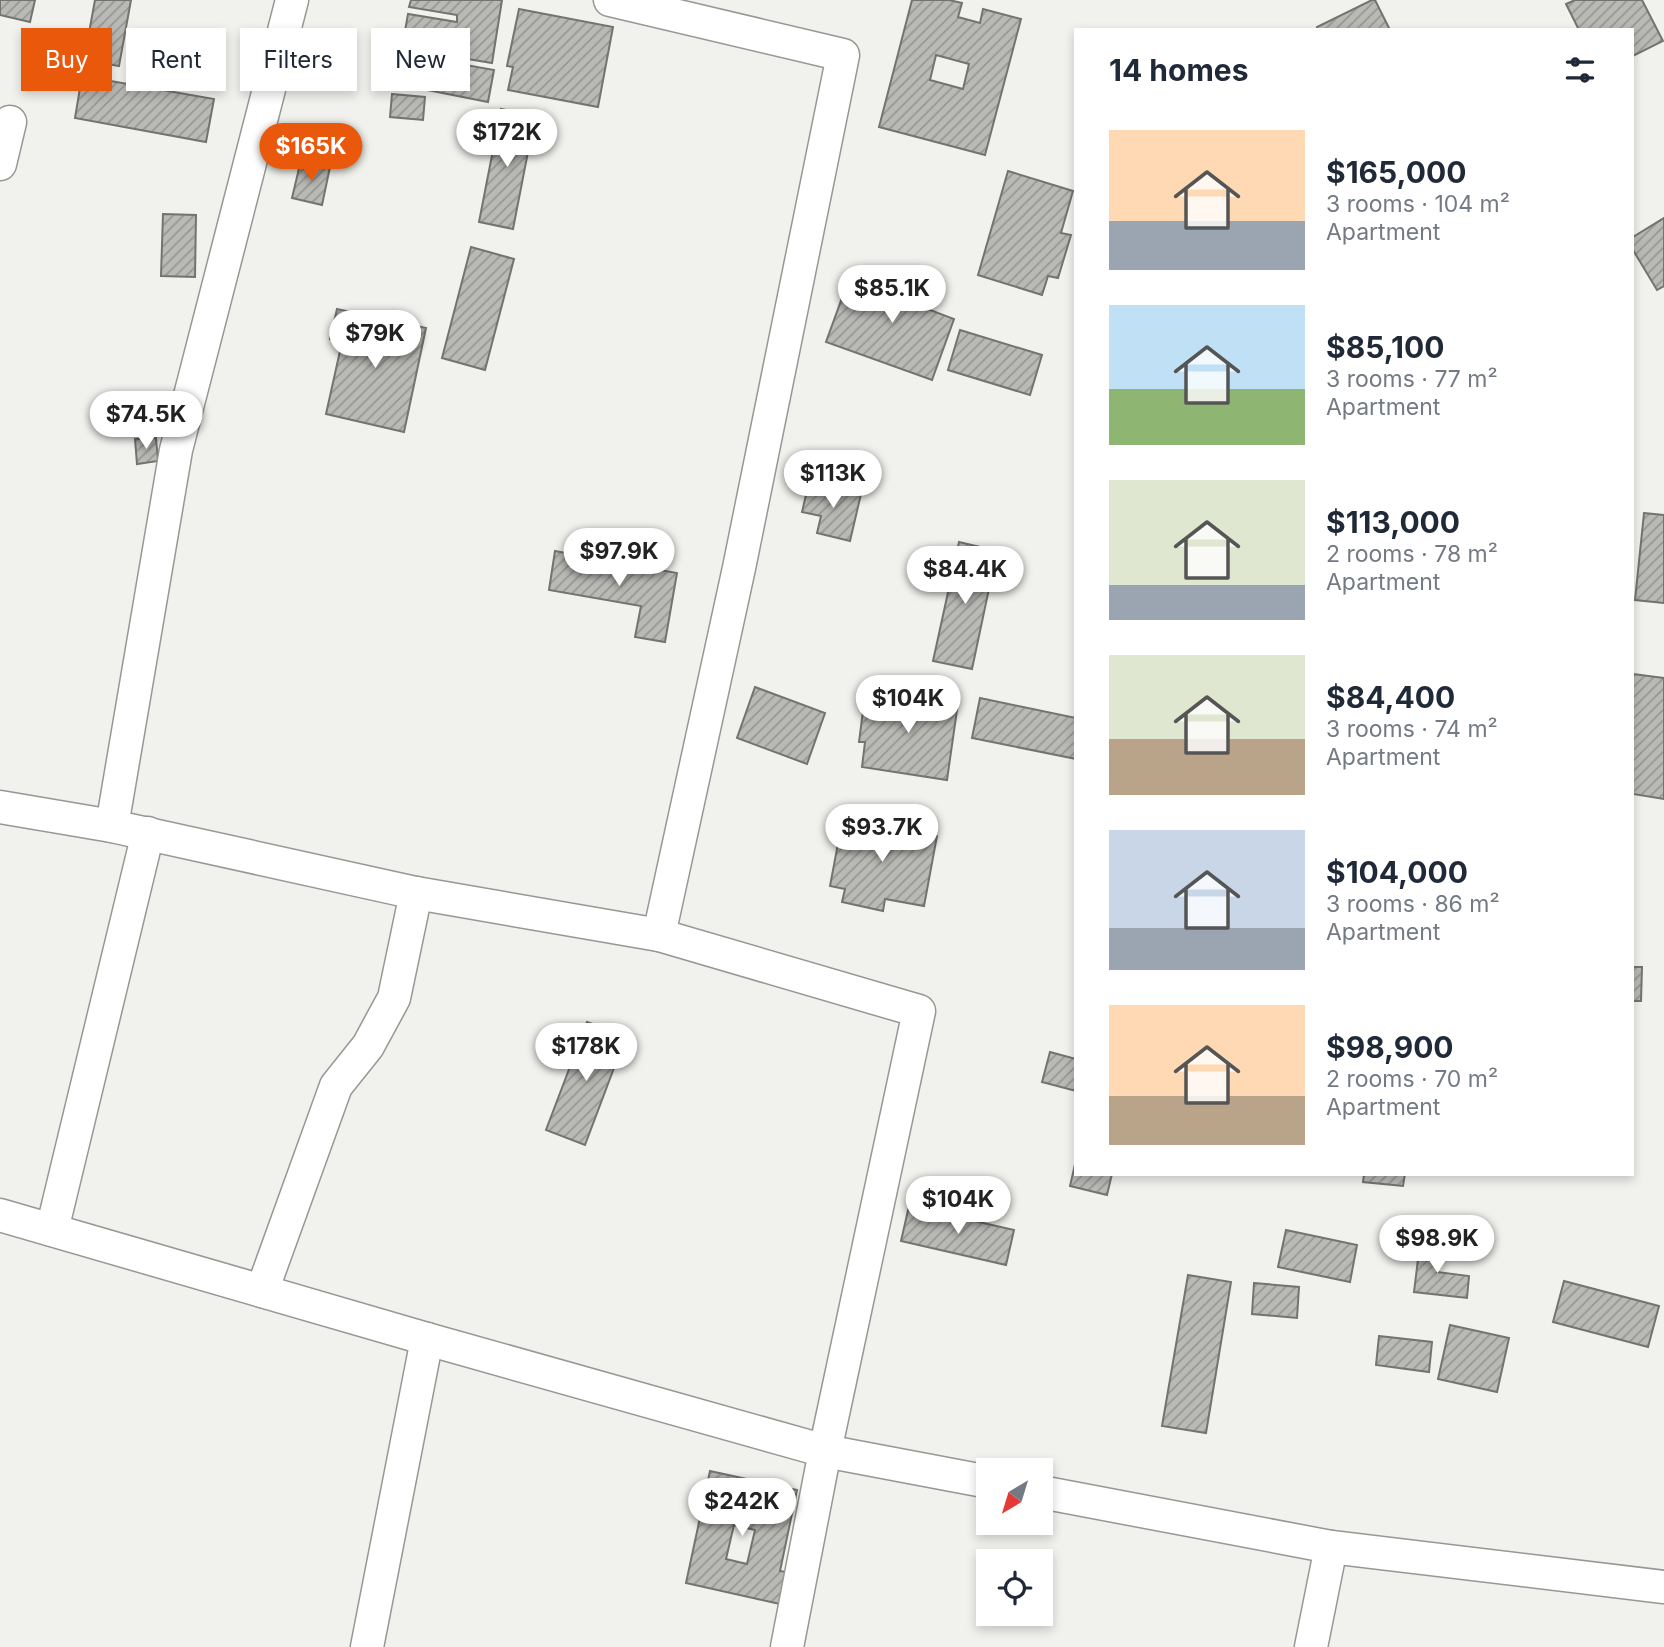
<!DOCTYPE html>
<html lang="en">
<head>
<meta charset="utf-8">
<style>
	body { margin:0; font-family:Inter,sans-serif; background:#f6f6f7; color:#1f2937; height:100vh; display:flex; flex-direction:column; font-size:26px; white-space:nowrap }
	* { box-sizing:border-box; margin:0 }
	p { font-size:23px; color:#747a83 }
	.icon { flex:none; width:38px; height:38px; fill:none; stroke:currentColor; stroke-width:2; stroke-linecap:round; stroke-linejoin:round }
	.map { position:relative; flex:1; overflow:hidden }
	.panel { position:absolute; left:1074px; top:28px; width:560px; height:1148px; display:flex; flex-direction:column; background:#fff; border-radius:0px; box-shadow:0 4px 10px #0003 }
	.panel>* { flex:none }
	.guide { position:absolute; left:21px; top:28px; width:665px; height:63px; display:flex; gap:14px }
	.needle { width:46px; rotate:218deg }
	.fabs { position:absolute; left:976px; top:1458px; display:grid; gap:14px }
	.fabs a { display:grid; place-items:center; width:77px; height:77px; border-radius:0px; background:#fff; box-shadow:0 4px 10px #0003; font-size:35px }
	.price { position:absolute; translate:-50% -60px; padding:0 16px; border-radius:24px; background:#fff; color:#222; font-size:23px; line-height:46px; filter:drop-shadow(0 2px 4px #0008) }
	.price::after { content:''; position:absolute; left:50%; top:42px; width:21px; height:16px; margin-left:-10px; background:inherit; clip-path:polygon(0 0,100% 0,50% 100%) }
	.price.active { background:#ea580c; color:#fff }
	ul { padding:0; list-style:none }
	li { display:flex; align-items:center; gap:21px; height:175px; padding:0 35px }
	li span { display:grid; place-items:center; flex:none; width:196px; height:140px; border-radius:0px; color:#555 }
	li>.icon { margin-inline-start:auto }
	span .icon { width:84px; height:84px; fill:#fffc; stroke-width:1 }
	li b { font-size:30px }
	h2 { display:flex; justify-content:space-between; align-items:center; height:84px; padding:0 35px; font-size:30px }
	.chip { padding:0 24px; border-radius:0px; background:#fff; box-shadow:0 4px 10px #0003; font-size:24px; line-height:63px }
	.chip.active { background:#ea580c; color:#fff }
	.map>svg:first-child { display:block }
</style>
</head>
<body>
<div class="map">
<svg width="1664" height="1647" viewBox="0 0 1664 1647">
	<defs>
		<pattern id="building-hatch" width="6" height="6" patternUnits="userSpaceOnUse" patternTransform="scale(1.75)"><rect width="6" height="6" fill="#b9b9b5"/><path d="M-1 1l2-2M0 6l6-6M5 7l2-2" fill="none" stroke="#969692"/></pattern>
	</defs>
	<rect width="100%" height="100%" fill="#f1f1ed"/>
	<!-- building -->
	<g fill="url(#building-hatch)" stroke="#73736f" stroke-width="2" fill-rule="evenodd">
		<polygon points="0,0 35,0 30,22 0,15"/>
		<polygon points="95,0 131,0 119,66 84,60"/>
		<polygon points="411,0 502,0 492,63 402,48 408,14 457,22 457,15 409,7"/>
		<path d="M912,0H949L962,3L958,17L980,23L983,9L1021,19L985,155L879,127ZM936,55L969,64L963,89L930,80Z"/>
		<polygon points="1372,0 1375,0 1390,30 1318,30 1317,27"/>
		<polygon points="1575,0 1642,0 1663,41 1633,56 1633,30 1579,30 1566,4"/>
		<polygon points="519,9 613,27 598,107 508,90 513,67 507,66"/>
		<polygon points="427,58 494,70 488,102 422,89"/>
		<polygon points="82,76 214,99 206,142 75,118"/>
		<polygon points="392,94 425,97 423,120 390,117"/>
		<polygon points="501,109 535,116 513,229 479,222"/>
		<polygon points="301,160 330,167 322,205 292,198"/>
		<polygon points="1008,171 1073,191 1061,233 1071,235 1058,278 1048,276 1042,295 978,275"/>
		<polygon points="163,214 196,215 195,277 161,276"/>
		<polygon points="1664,218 1664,286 1657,290 1633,250 1633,237"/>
		<polygon points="471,247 514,259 485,370 442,358"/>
		<polygon points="890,275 936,292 930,310 954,319 932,380 826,342 850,276 886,288"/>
		<polygon points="337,309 426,328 404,432 326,414 342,342 330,339"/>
		<polygon points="960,330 1042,355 1030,395 948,370"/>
		<polygon points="156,438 158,461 137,464 135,439"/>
		<polygon points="809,482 861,494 850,541 817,533 821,516 802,512"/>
		<polygon points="1644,513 1664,515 1664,603 1635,600"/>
		<polygon points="959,542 997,551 972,669 933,661"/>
		<polygon points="555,551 677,573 665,642 635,637 641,606 549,590"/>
		<polygon points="1633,674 1664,678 1664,799 1633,794"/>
		<polygon points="755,687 825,713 807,764 737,738"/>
		<polygon points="873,690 958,703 947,780 862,767 865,742 859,742 864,703 871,704"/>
		<polygon points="980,698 1076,718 1076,759 972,738"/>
		<polygon points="843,817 937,836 924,906 885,899 883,911 842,902 845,889 830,886"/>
		<polygon points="1633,967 1642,967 1641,1001 1633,1001"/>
		<polygon points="587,1022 626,1036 585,1145 546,1130"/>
		<polygon points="1050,1052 1076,1059 1076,1091 1042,1082"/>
		<polygon points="1076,1160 1076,1174 1112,1174 1107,1195 1070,1186"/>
		<polygon points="1364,1174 1405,1174 1403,1186 1363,1182"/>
		<polygon points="909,1206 1014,1230 1006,1265 901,1241"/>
		<polygon points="1286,1230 1357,1245 1350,1282 1278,1267"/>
		<polygon points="1420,1243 1441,1245 1437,1272 1469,1276 1467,1298 1414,1292"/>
		<polygon points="1188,1275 1231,1282 1206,1433 1162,1426"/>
		<polygon points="1564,1281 1659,1306 1648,1347 1553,1322"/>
		<polygon points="1254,1283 1299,1287 1297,1318 1252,1314"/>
		<polygon points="1450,1325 1509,1338 1497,1392 1438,1379"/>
		<polygon points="1379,1336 1432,1342 1429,1372 1376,1365"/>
		<path d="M710,1471L797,1490L780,1571L787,1572L780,1604L686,1583ZM734,1525L755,1530L747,1564L726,1559Z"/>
	</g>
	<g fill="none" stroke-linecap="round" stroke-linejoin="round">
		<!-- minor casing -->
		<g stroke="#979793" stroke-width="35">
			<g id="minor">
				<polyline points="292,0 176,450 112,826 416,893 659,935"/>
				<polyline points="610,0 843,55 739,568 659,935 919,1011 825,1451 787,1647"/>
				<polyline points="0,164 10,122"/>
				<polyline points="0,807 112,826"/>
				<polyline points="0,1215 427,1339 825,1451 989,1482"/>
				<polyline points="52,1230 148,833"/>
				<polyline points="262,1291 336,1086 368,1046 394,998 416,893"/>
				<polyline points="1041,1492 1331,1547 1311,1647"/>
				<polyline points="1331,1547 1664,1587"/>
				<polyline points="367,1647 427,1339"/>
			</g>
		</g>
		<!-- minor -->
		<use href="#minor" stroke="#fff" stroke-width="32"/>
	</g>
</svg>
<div class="fabs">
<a><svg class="needle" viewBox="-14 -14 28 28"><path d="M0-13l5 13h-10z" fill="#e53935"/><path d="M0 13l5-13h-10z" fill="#747a83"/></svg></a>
<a><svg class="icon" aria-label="locate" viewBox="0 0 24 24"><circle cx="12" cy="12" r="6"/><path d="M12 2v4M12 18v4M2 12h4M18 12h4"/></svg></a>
</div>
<b class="price" style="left:507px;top:169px">$172K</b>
<b class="price active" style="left:311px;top:183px">$165K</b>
<b class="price" style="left:892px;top:325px">$85.1K</b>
<b class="price" style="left:375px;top:370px">$79K</b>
<b class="price" style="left:146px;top:451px">$74.5K</b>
<b class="price" style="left:833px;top:510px">$113K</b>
<b class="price" style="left:619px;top:588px">$97.9K</b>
<b class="price" style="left:965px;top:606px">$84.4K</b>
<b class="price" style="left:908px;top:735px">$104K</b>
<b class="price" style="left:882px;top:864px">$93.7K</b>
<b class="price" style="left:586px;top:1083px">$178K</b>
<b class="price" style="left:958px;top:1236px">$104K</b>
<b class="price" style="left:1437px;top:1275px">$98.9K</b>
<b class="price" style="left:742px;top:1538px">$242K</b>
<div class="guide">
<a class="chip active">Buy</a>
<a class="chip">Rent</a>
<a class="chip">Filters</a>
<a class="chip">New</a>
</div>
<section class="panel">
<h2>14 homes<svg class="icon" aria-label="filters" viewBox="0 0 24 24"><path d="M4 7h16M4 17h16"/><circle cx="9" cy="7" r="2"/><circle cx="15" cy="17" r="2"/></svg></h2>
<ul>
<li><span style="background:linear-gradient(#ffd9b3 65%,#9aa5b1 0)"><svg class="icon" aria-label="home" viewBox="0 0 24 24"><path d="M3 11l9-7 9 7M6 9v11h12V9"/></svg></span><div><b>$165,000</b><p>3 rooms · 104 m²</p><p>Apartment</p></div></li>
<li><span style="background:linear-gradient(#bfe0f5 60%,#8fb573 0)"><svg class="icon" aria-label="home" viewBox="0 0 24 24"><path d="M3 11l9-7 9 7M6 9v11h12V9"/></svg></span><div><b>$85,100</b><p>3 rooms · 77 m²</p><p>Apartment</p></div></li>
<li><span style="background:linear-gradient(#dfe7d0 75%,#9aa5b1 0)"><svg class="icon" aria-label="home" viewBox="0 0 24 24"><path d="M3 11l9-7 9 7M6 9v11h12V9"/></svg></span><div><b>$113,000</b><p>2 rooms · 78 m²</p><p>Apartment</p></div></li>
<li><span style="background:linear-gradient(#dfe7d0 60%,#b9a48a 0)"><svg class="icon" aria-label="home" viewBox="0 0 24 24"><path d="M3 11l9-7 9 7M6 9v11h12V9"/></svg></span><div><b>$84,400</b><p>3 rooms · 74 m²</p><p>Apartment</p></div></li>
<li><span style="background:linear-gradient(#c9d6e8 70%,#9aa5b1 0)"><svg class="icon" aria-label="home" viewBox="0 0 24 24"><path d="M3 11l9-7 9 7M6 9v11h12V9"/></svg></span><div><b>$104,000</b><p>3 rooms · 86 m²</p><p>Apartment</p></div></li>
<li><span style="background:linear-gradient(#ffd9b3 65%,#b9a48a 0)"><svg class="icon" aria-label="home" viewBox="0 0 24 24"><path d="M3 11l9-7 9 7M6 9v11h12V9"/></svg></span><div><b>$98,900</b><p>2 rooms · 70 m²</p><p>Apartment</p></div></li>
</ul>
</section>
</div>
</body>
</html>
